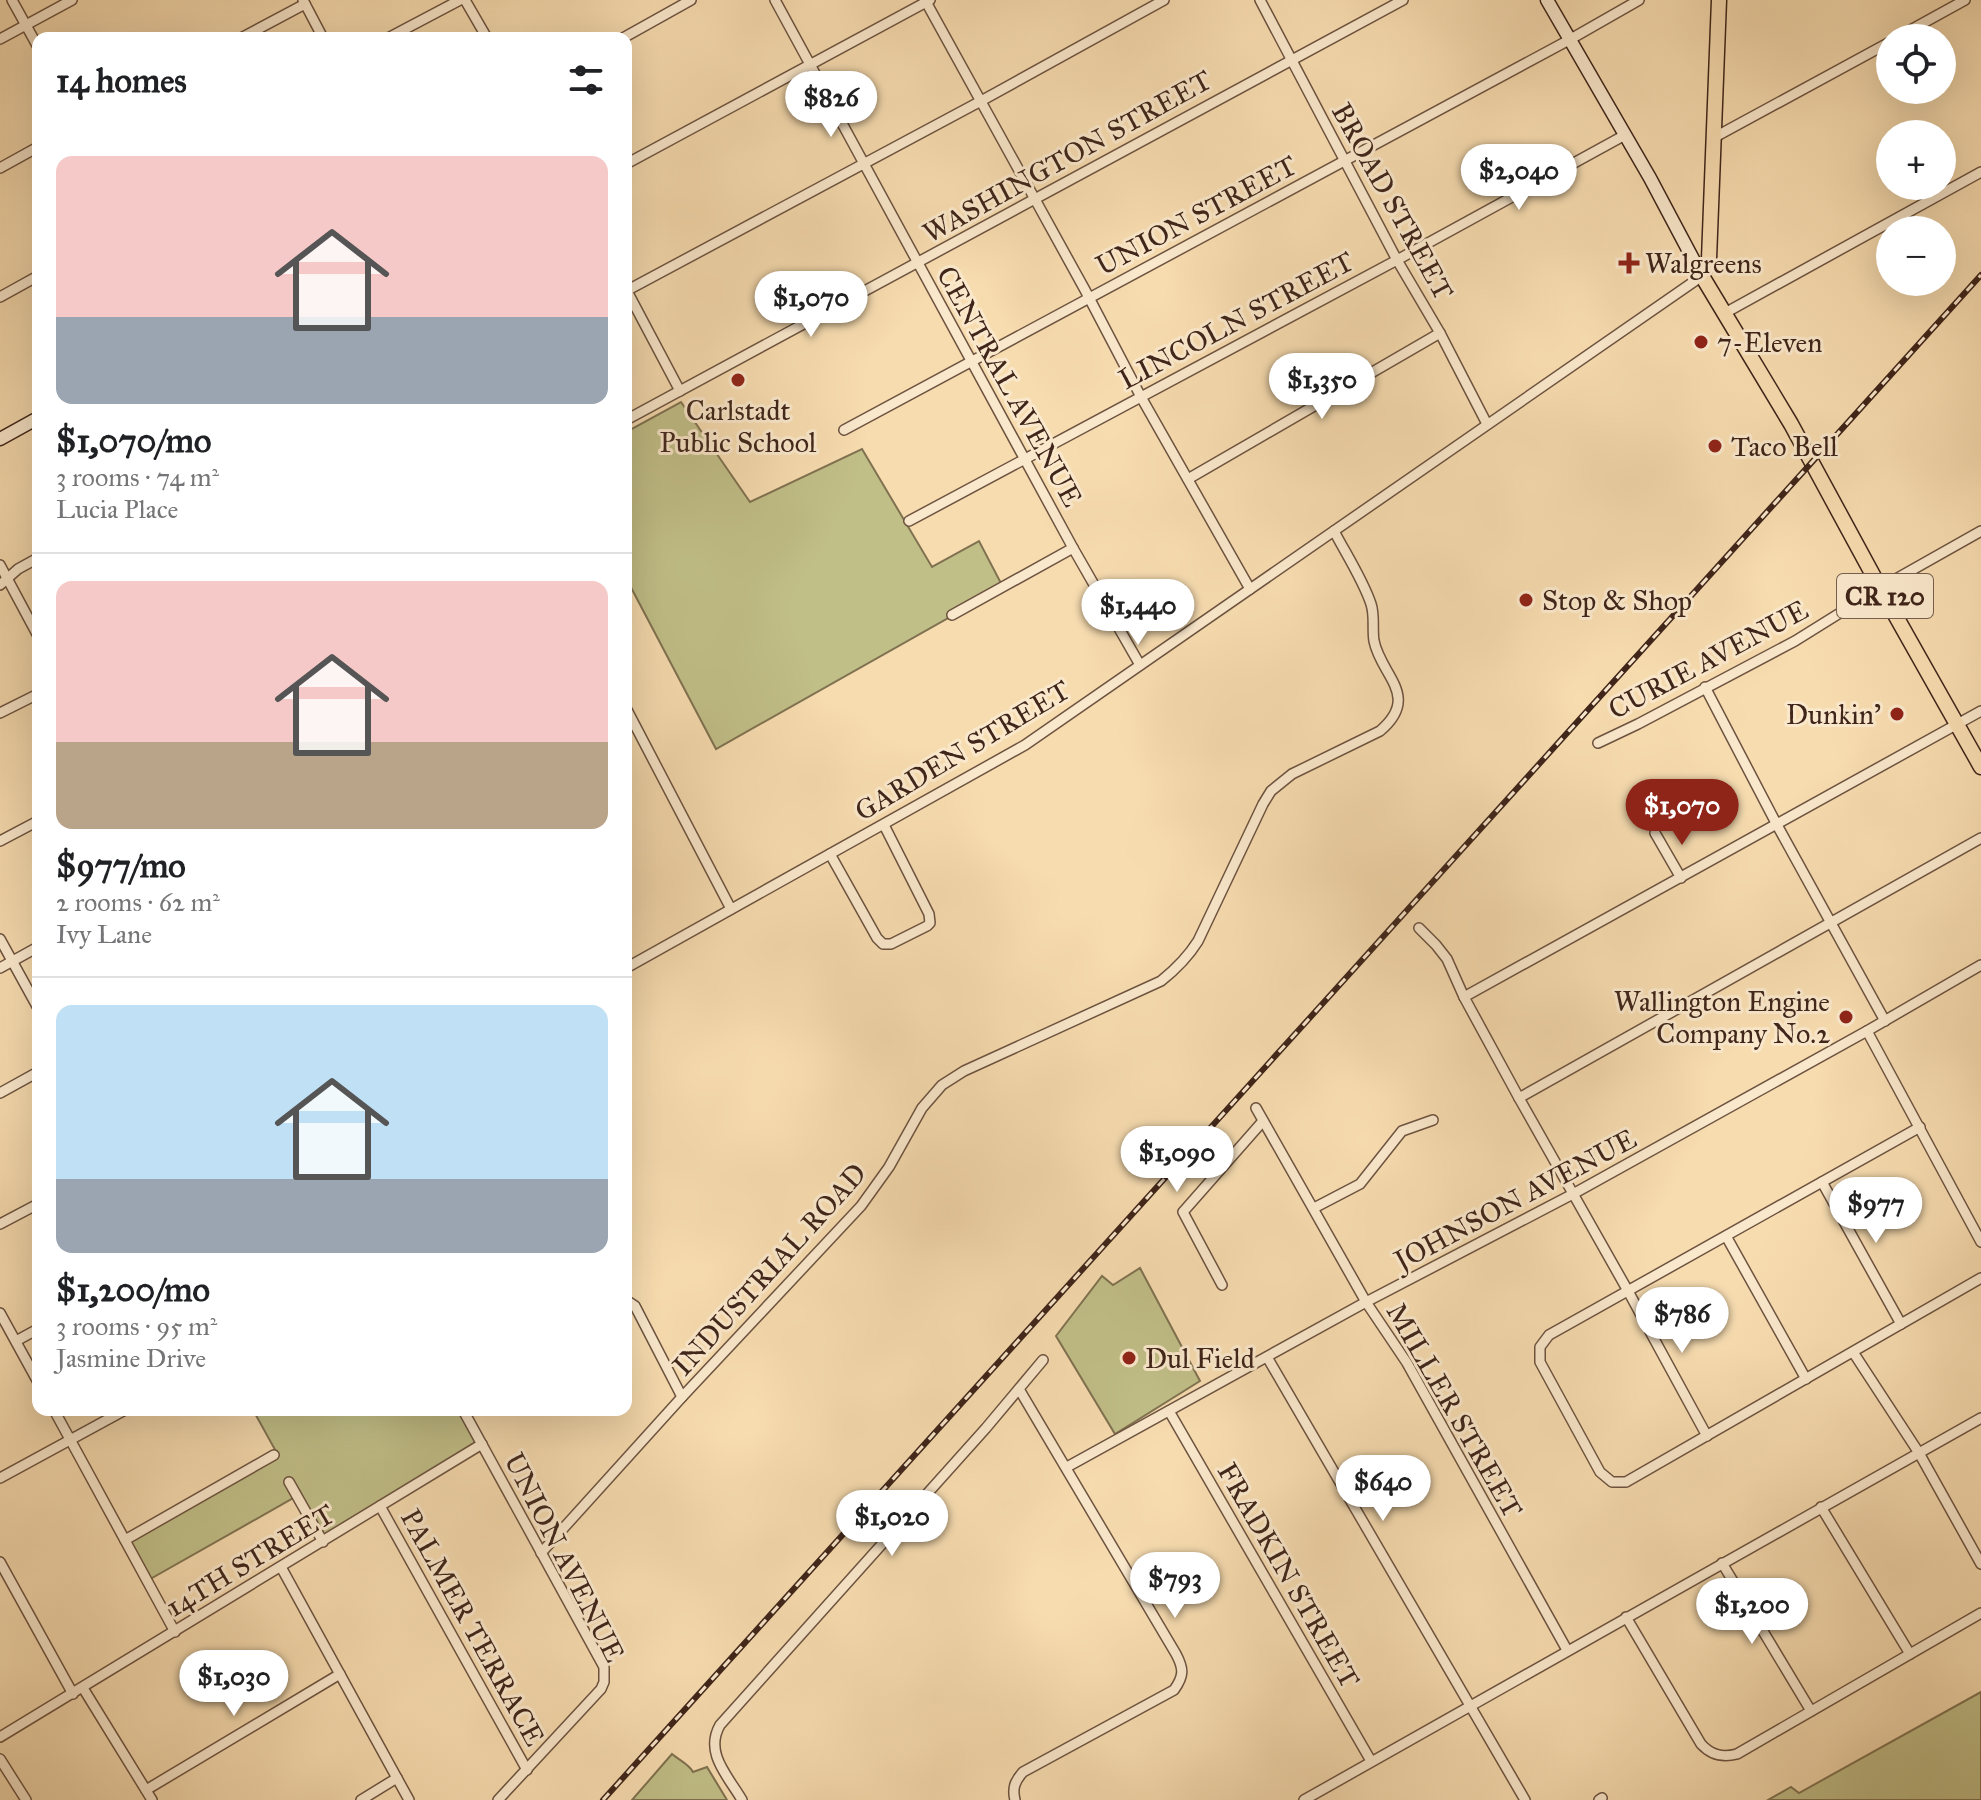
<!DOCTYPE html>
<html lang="en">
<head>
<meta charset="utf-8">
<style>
	body { margin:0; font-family:"IM FELL Great Primer",serif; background:#f2f2f2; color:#202124; height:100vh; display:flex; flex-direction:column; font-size:30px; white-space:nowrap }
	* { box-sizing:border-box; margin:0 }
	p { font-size:26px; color:#757577 }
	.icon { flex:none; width:44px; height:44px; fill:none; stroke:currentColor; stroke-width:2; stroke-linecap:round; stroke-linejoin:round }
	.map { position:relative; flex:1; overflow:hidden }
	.sheet { position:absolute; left:32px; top:32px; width:600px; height:1384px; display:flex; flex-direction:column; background:#fff; border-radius:16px; box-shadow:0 8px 32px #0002 }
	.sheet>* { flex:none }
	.buttons { position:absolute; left:1876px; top:24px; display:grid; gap:16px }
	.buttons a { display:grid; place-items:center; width:80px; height:80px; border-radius:50%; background:#fff; box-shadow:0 8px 32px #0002; font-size:40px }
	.price { position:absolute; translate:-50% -68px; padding:0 18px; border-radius:28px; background:#fff; color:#222; font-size:26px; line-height:52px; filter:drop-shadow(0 2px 4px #0008) }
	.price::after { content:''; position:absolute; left:50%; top:48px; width:24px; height:18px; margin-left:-12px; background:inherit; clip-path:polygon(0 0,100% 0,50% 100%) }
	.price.active { background:#8f2418; color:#fff }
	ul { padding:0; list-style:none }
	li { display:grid; align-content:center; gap:16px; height:424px; padding:0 24px }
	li+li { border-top:2px solid #e0e0e0 }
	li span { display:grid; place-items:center; height:248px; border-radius:16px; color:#555 }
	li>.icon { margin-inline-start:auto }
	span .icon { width:144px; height:144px; fill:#fffc; stroke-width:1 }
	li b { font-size:34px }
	h2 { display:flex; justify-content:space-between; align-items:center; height:96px; padding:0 24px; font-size:34px }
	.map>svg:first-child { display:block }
</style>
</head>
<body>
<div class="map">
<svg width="1981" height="1800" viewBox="0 0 1981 1800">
	<rect width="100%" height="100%" fill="#f7dcb0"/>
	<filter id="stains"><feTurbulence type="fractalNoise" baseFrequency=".0025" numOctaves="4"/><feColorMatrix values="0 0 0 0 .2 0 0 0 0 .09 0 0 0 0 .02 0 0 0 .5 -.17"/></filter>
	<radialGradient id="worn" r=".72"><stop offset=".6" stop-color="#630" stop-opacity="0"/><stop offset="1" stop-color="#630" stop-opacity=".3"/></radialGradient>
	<!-- green -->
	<g fill="#c1bf88" stroke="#807251" stroke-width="2">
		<polygon points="681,402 750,502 862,449 932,567 979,541 1003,587 716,749 626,578 626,432"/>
		<polygon points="1140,1268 1200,1381 1115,1434 1056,1336 1102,1276 1113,1285"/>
		<polygon points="253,1410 459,1410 481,1449 320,1542 297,1496 145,1582 122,1539 278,1455"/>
		<polygon points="1981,1692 1981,1800 1768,1800 1791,1787 1799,1793"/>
		<path d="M672,1754C679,1760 689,1764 693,1772L707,1767L727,1800H632Z"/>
	</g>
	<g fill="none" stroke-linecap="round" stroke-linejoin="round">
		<!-- street casing -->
		<g stroke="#6d5340" stroke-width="12">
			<g id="street">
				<polyline points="12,0 38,47"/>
				<polyline points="303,0 323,38"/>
				<polyline points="465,0 487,38"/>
				<polyline points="775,0 1073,548 1140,665"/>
				<polyline points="925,0 1085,290 1141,397 1250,589"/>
				<polyline points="1260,0 1397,260 1440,333 1487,424"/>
				<polyline points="241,38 305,4"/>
				<polyline points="388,38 460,0"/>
				<polyline points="623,38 691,0"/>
				<polyline points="1896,38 1965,0"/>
				<polyline points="0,39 72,0"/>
				<polyline points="1715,137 1890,42"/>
				<polyline points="626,164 930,0"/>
				<polyline points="0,168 38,147"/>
				<polyline points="626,289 680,391"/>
				<polyline points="626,291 981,101 1164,0"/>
				<polyline points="0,297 38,276"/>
				<polyline points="1725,313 1981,172"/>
				<polyline points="626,420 1403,0"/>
				<polyline points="844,430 1569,40 1639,0"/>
				<polyline points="1188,479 1440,333"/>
				<polyline points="909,521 1397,260 1625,135"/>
				<polyline points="0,565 38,636"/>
				<polyline points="0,585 18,569 38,558"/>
				<polyline points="952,615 1073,548"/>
				<polyline points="1705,687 1777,825 1885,1021"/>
				<polyline points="626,708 731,909"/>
				<polyline points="0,713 38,694"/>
				<polyline points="1598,743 1638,724 1795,641 1880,588 1981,531"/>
				<polyline points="1655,833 1681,878"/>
				<polyline points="0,841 38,821"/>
				<polyline points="830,854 877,938 883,944 891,944 927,926 930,923 929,914 884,825"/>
				<polyline points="1419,928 1436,945 1447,959 1464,997 1519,1098 1628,1291 1707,1436"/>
				<polyline points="0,939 38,1008"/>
				<polyline points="0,968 38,947"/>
				<polyline points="626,968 1025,745 1702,276"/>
				<polyline points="1464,997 1981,711"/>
				<polyline points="1867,1031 1981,1242"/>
				<polyline points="0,1093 38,1072"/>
				<polyline points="1519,1098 1981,838"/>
				<polyline points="1256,1108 1366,1302 1407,1363 1567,1650"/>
				<polyline points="1920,1127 1549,1335 1540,1347 1540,1362 1600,1472 1612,1482 1626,1482 1981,1278"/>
				<polyline points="1822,1182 1901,1324"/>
				<polyline points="1314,1208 1360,1184 1402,1131 1433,1120"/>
				<polyline points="0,1224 38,1204"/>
				<polyline points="1726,1236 1806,1379"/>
				<polyline points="1222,1285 1183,1212 1263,1121"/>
				<polyline points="626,1300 635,1306 682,1397"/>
				<polyline points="0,1313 38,1382"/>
				<polyline points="16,1341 38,1329"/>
				<polyline points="1853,1352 1919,1453 1981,1564"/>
				<polyline points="1267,1357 1525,1800"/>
				<polyline points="54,1410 175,1632"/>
				<polyline points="463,1410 604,1667 604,1682 601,1689 498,1800"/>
				<polyline points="1169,1411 1371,1761"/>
				<polyline points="1067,1467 1366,1302 1573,1194 1867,1031 1981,965"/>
				<polyline points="0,1478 125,1410"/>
				<polyline points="289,1482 323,1542"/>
				<polyline points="380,1506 527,1770"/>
				<polyline points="1821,1507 1910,1654"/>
				<polyline points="125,1540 274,1455"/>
				<path d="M541,1553L682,1397L861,1206L889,1167L922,1108L942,1085L964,1071L1161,981C1176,969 1188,957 1198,941L1263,804L1271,791L1292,774L1380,731C1421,696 1381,676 1374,641C1372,629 1375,616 1371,604C1363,580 1346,554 1334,531"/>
				<polyline points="0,1562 73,1694"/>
				<polyline points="1722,1563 1811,1711"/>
				<polyline points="281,1567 409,1800"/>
				<path d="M1626,1617L1701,1744C1711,1755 1722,1758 1737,1754L1981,1613"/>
				<polyline points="83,1688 152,1800"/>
				<polyline points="0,1737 482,1444"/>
				<polyline points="0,1759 26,1800"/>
				<polyline points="146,1790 340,1674"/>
				<polyline points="361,1800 397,1778"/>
				<path d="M742,1800C728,1776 704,1753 720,1725L986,1428L1043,1360"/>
				<path d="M1015,1800C1012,1788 1015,1781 1023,1772L1174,1690C1184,1676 1184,1669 1176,1654L1019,1389"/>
				<polyline points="1304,1800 1981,1418"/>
				<polyline points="1599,1800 1602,1798"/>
			</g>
		</g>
		<!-- secondary casing -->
		<g stroke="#3f251a" stroke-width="15">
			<g id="secondary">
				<polyline points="1547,0 1650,178 1702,276"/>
				<polyline points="0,439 38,418"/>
			</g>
		</g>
		<!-- primary casing -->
		<g stroke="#3f251a" stroke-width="17">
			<polyline id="primary" points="1719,0 1709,259 1702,276 1791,424 1880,588 1981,767"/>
		</g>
		<!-- street -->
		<use href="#street" stroke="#fae8cc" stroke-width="9"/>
		<!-- secondary -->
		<use href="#secondary" stroke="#fae8cc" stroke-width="12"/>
		<!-- primary -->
		<use href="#primary" stroke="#f7dcb0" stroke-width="14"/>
		<!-- rail casing -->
		<g stroke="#3f251a" stroke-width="6">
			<polyline id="rail" points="603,1800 1981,275"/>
		</g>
		<!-- rail -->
		<use href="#rail" stroke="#fae8cc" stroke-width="3" stroke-dasharray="9" stroke-linecap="butt"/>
	</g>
	<!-- markers -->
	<g fill="#8f2418" stroke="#fae8cc" stroke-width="3">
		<path d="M1625 251h8v8h8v8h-8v8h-8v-8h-8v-8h8z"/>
		<circle cx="1701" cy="342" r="8"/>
		<circle cx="738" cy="380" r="8"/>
		<circle cx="1715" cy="446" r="8"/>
		<circle cx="1526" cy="600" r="8"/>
		<circle cx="1897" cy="714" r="8"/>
		<circle cx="1846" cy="1017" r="8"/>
		<circle cx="1129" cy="1358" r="8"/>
	</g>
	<g text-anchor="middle" stroke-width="6" stroke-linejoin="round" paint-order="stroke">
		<!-- shield labels -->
		<rect fill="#fae8cc" stroke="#77604f" stroke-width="2" x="1837" y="574" width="96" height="44" rx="6"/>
		<g font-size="26" font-weight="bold" fill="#3f251a">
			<text x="1885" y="605">CR 120</text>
		</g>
		<!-- street labels -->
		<g font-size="28" fill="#3f251a" stroke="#fae8cc">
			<text transform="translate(1067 156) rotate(-29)" y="10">WASHINGTON STREET</text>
			<text transform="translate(1393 201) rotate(61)" y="10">BROAD STREET</text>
			<text transform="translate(1196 215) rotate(-28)" y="10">UNION STREET</text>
			<text transform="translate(1236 320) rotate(-28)" y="10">LINCOLN STREET</text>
			<text transform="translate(1010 386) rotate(61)" y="10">CENTRAL AVENUE</text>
			<text transform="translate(1708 659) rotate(-28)" y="10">CURIE AVENUE</text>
			<text transform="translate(962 750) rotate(-31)" y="10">GARDEN STREET</text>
			<text transform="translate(1515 1199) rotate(-28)" y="10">JOHNSON AVENUE</text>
			<text transform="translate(769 1269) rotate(-48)" y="10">INDUSTRIAL ROAD</text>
			<text transform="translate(1455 1410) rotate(60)" y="10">MILLER STREET</text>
			<text transform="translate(565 1557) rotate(63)" y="10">UNION AVENUE</text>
			<text transform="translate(250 1560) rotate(-31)" y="10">14TH STREET</text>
			<text transform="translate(1289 1575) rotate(60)" y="10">FRADKIN STREET</text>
			<text transform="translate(473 1627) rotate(61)" y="10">PALMER TERRACE</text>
		</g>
		<!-- poi labels -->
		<g font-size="28" fill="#3f251a" stroke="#fae8cc" text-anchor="start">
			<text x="1645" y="273">Walgreens</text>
			<text x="1717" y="352">7-Eleven</text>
			<text x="738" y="420" text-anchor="middle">Carlstadt<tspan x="738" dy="32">Public School</tspan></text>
			<text x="1731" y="456">Taco Bell</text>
			<text x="1542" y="610">Stop &amp; Shop</text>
			<text x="1881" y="724" text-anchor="end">Dunkin'</text>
			<text x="1830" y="1011" text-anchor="end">Wallington Engine<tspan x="1830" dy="32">Company No.2</tspan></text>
			<text x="1145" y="1368">Dul Field</text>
		</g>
	</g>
	<rect width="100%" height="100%" filter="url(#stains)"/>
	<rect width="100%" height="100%" fill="url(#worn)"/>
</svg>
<div class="buttons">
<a><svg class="icon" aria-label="locate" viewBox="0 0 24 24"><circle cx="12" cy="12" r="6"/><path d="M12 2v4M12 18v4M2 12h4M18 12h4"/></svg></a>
<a>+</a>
<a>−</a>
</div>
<b class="price" style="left:831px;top:139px">$826</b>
<b class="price" style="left:1519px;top:212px">$2,040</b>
<b class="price" style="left:811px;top:339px">$1,070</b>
<b class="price" style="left:1322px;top:421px">$1,350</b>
<b class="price" style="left:1138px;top:647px">$1,440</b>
<b class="price active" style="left:1682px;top:847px">$1,070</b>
<b class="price" style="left:1177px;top:1194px">$1,090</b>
<b class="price" style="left:1876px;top:1245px">$977</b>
<b class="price" style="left:1682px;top:1355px">$786</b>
<b class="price" style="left:1383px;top:1523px">$640</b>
<b class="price" style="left:892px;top:1558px">$1,020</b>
<b class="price" style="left:1175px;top:1620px">$793</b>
<b class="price" style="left:1752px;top:1646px">$1,200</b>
<b class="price" style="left:234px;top:1718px">$1,030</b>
<section class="sheet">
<h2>14 homes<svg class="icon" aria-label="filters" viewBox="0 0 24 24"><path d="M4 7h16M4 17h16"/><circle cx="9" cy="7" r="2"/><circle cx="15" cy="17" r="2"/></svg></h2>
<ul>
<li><span style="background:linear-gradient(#f6c9c9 65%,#9aa5b1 0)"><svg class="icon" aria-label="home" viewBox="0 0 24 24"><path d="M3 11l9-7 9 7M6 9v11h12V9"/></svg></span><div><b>$1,070/mo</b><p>3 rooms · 74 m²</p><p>Lucia Place</p></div></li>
<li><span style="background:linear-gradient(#f6c9c9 65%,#b9a48a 0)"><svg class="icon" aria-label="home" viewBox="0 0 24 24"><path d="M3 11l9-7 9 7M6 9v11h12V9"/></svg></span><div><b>$977/mo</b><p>2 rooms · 62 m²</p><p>Ivy Lane</p></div></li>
<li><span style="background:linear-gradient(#bfe0f5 70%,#9aa5b1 0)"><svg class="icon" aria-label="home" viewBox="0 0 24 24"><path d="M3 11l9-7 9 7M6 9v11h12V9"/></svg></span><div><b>$1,200/mo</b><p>3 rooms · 95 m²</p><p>Jasmine Drive</p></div></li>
</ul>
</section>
</div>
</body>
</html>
